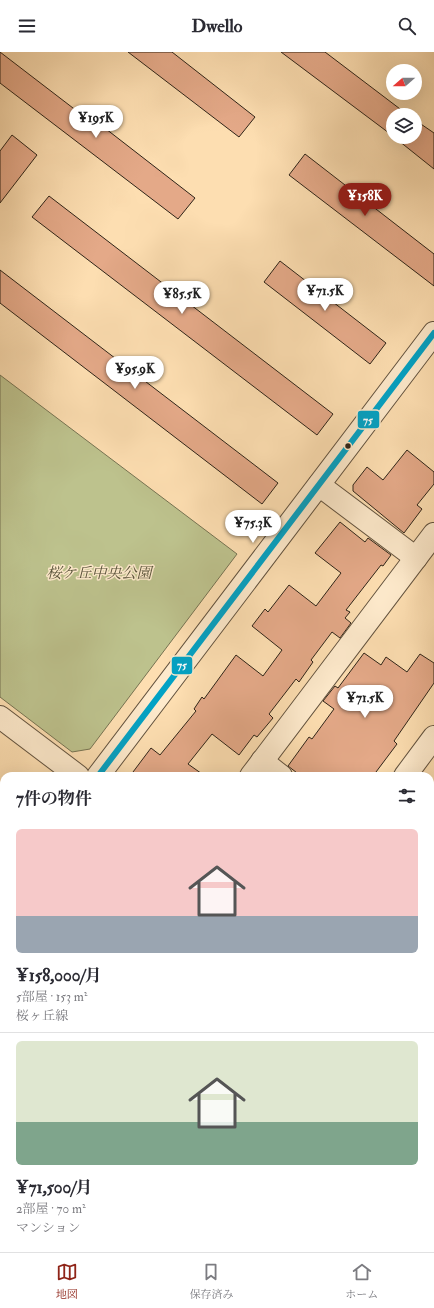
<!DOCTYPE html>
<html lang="ja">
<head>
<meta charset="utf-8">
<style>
	body { margin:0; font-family:"IM FELL Double Pica","Noto Serif JP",serif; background:#f2f2f3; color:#2b2b33; height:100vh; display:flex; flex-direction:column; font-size:15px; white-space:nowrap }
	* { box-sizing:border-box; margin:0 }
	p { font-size:13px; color:#7c7c81 }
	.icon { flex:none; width:22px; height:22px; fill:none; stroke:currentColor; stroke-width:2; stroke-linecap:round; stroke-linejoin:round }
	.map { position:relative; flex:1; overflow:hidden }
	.panel { position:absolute; left:0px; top:720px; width:434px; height:480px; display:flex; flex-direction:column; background:#fff; border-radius:12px 12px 0 0; box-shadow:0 4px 16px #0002 }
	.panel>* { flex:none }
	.needle { width:26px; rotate:250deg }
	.fabs { position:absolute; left:386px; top:12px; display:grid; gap:8px }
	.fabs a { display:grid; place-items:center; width:36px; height:36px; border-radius:50%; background:#fff; box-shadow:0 4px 16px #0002; font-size:20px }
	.price { position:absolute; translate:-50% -34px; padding:0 9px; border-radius:14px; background:#fff; color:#222; font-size:13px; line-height:26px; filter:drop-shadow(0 1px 2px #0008) }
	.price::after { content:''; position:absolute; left:50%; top:24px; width:12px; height:9px; margin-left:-6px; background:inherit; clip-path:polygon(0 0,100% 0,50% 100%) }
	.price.active { background:#8f2418; color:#fff }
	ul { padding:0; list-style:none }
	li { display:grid; align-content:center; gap:8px; height:212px; padding:0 16px }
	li+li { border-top:1px solid #e1e1e2 }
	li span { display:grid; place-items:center; height:124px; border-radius:6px; color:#555 }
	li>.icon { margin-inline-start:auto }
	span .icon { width:72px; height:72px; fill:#fffc; stroke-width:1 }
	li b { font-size:17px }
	h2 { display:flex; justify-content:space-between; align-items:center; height:48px; padding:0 16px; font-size:17px }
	header { display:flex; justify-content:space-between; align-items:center; height:52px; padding:0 16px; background:#fff; font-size:18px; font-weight:700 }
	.tab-bar { display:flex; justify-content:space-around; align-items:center; height:56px; border-top:1px solid #e1e1e2; background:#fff; font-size:11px; color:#7c7c81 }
	.tab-bar a { display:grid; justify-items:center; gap:2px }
	.tab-bar .active { color:#8f2418 }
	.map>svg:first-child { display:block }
</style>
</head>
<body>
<header><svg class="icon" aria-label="menu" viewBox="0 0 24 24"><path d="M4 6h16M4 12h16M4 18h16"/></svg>Dwello<svg class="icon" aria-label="search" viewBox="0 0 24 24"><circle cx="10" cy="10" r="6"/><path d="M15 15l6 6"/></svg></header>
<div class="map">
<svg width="434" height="1200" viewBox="0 0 434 1200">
	<rect width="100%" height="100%" fill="#fddeb1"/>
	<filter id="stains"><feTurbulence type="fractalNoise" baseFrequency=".005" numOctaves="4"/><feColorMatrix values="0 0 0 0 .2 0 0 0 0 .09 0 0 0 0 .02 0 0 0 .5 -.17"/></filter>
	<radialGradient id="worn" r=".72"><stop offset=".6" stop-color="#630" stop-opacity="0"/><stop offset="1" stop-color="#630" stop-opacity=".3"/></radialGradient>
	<!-- green -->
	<polygon fill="#bdc28d" stroke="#767352" points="0,323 237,502 90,697 72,700 0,645"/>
	<!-- building -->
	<g fill="#e4a988" stroke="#2e2418">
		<polygon points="0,0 86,66 88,63 195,146 178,167 0,31"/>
		<polygon points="128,0 172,0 255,65 239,85"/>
		<polygon points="281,0 325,0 408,63 393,63 393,84"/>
		<polygon points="415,68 434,81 434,117 394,85 415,85"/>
		<polygon points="12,83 37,103 0,151 0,99"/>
		<polygon points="305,102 434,202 434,234 289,123"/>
		<polygon points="49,144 333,362 317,383 32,165"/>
		<polygon points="280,209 386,291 370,312 264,230"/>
		<polygon points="0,218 278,431 262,452 0,251"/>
		<polygon points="407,398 434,420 434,432 417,453 422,457 404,481 353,439 353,433 367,415 383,428"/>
		<polygon points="340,470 365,490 368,486 391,503 383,514 381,513 346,558 350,560 345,566 351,571 340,586 332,580 311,608 313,610 299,630 296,627 269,662 273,666 257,685 254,683 239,703 212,682 188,712 205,724 130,724 151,696 160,703 196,659 194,657 202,645 204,647 236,603 263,624 282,598 252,574 265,557 268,560 289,533 316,554 341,521 315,501"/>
		<polygon points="364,601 381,613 386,605 407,620 420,602 434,611 434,631 394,689 397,692 373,724 301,724 288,714 309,685 312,687 334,657 323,649 335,634 338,636"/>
	</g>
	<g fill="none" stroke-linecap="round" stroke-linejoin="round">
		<!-- minor casing -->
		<g stroke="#62523e" stroke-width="24">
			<g id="minor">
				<polyline points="319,433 416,506"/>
				<polyline points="0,665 78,724"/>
				<polyline points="262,709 281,724"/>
				<polyline points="98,724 434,281"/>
				<polyline points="251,724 434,482"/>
				<polyline points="405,724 434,685"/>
				<polyline points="430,837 434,840"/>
				<polyline points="0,853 4,848"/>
				<polyline points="430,994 434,997"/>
				<polyline points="0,1054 4,1049"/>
				<polyline points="430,1095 434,1090"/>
				<polyline points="0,1132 4,1135"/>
				<polyline points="84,1196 89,1200"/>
				<polyline points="283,1196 288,1200"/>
				<polyline points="350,1200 353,1196"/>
			</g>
		</g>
		<!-- minor -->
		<use href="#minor" stroke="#feeacc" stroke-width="22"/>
		<!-- bus-1 casing -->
		<g stroke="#feeacc" stroke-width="9">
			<polyline id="bus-1" points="98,724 434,281"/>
		</g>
		<!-- bus-1 -->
		<use href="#bus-1" stroke="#02a2c5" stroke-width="6"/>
	</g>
	<!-- markers -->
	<circle fill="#2e2418" stroke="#feeacc" stroke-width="1.5" cx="348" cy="394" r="3.5"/>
	<g text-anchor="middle" stroke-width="3" stroke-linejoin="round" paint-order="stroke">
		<!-- park labels -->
		<g font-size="15" font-style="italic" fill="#59533b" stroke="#feeacc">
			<text x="99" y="526">桜ケ丘中央公園</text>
		</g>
	</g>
	<g stroke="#feeacc" stroke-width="1.5">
		<rect x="357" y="358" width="23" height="19" rx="4" fill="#02a2c5"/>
		<rect x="171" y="604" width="22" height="19" rx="4" fill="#02a2c5"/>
	</g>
	<g font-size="11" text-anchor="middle" font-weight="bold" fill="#fff">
		<text x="368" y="372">75</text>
		<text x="182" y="617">75</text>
	</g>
	<rect width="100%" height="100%" filter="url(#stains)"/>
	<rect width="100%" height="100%" fill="url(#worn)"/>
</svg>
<div class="fabs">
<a><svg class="needle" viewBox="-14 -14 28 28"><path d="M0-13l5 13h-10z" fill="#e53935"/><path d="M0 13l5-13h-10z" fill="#7c7c81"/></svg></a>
<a><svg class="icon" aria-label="layers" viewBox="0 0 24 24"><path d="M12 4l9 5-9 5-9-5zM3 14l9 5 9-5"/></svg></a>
</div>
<b class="price" style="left:96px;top:87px">¥195K</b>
<b class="price active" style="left:365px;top:165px">¥158K</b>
<b class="price" style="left:325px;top:260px">¥71.5K</b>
<b class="price" style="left:182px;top:263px">¥85.5K</b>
<b class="price" style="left:135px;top:338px">¥95.9K</b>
<b class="price" style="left:253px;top:492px">¥75.3K</b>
<b class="price" style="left:365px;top:667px">¥71.5K</b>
<section class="panel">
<h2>7件の物件<svg class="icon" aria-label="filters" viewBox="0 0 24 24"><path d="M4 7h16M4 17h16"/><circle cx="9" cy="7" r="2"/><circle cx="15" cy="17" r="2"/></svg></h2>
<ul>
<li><span style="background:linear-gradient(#f6c9c9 70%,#9aa5b1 0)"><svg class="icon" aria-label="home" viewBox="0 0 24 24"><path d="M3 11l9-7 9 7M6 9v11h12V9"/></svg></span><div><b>¥158,000/月</b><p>5部屋 · 153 m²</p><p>桜ヶ丘線</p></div></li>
<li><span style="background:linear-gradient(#dfe7d0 65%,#7fa58c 0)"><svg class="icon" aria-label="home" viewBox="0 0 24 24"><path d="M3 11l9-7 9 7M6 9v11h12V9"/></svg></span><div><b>¥71,500/月</b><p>2部屋 · 70 m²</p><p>マンション</p></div></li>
</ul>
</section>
</div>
<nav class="tab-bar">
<a class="active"><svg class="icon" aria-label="map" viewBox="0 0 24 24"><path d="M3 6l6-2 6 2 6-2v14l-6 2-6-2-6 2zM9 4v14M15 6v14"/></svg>地図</a>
<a><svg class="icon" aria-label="saved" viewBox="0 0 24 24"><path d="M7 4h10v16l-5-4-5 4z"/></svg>保存済み</a>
<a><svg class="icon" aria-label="home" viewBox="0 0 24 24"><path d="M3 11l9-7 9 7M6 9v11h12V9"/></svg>ホーム</a>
</nav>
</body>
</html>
